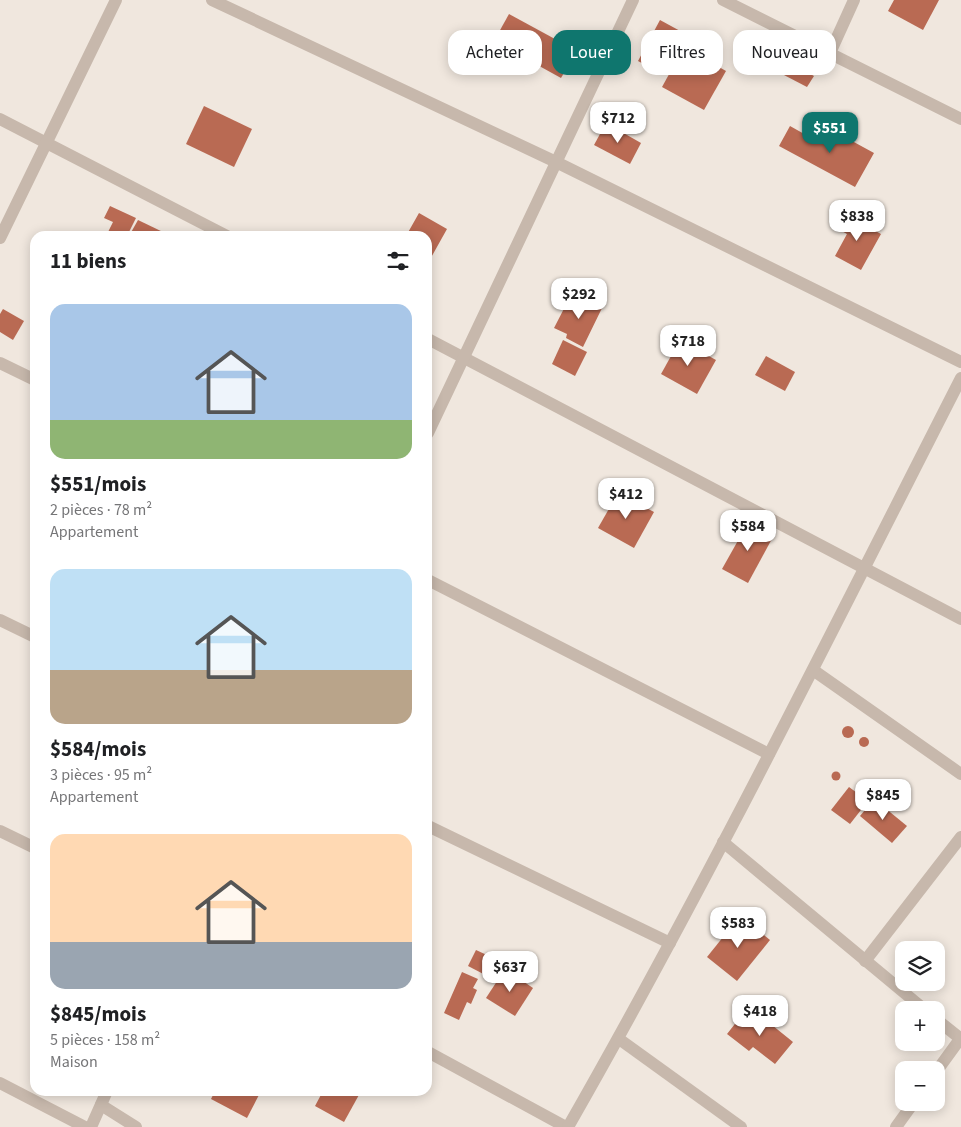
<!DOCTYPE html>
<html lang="fr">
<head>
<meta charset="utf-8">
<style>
	body { margin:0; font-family:"Source Sans 3",sans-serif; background:#f6f6f6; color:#202124; height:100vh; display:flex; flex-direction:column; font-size:19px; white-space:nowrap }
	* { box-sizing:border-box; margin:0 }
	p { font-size:16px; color:#757577 }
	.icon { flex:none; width:28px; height:28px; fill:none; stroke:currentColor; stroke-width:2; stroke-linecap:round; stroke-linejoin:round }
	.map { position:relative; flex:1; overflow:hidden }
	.side { position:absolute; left:30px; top:231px; width:402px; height:865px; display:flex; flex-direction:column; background:#fff; border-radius:15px; box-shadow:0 2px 12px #0003 }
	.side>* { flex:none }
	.top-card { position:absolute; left:448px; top:30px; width:438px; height:45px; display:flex; gap:10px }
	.buttons { position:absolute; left:895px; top:941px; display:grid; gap:10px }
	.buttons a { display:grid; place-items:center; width:50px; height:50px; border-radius:10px; background:#fff; box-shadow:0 2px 12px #0003; font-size:25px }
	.price { position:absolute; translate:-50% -42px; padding:0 11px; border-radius:10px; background:#fff; color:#222; font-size:16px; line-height:32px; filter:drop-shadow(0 1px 2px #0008) }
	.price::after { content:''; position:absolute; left:50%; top:30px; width:15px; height:11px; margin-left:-8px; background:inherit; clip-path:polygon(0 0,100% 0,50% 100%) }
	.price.active { background:#0f766e; color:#fff }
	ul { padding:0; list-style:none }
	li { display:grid; align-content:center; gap:10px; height:265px; padding:0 20px }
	li span { display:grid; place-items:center; height:155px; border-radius:15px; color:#555 }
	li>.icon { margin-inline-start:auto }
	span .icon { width:90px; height:90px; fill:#fffc; stroke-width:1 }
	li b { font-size:21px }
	h2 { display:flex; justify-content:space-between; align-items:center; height:60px; padding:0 20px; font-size:21px }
	.chip { padding:0 18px; border-radius:15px; background:#fff; box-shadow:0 2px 12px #0003; font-size:18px; line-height:45px }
	.chip.active { background:#0f766e; color:#fff }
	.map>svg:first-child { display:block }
</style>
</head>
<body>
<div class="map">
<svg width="961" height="1127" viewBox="0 0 961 1127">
	<rect width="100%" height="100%" fill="#f0e7de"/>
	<!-- building -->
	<g fill="#b96a53">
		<polygon points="894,0 939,0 923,30 888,11"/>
		<polygon points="509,14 577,51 561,78 494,41"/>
		<polygon points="660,20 682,32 660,73 638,61"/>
		<polygon points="684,47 726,71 704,110 662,87"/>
		<polygon points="789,62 814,76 807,87 782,74"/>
		<polygon points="204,106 252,129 234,167 186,144"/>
		<polygon points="606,123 641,143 630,164 594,145"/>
		<polygon points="790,126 822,144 830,129 874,153 855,187 779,146"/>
		<polygon points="110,206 136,218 127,236 106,236 113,222 104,218"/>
		<polygon points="419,213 447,229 428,263 428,236 406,236"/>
		<polygon points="846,215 881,234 861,270 835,256 847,234 838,229"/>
		<polygon points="138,220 165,233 164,236 129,236"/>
		<polygon points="582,296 603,306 583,347 566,338 567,334 554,328 570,297 579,302"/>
		<polygon points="3,309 24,321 13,340 0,332 0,314"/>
		<polygon points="563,340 587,352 575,376 552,364"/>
		<polygon points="680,340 716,360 697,394 661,374"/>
		<polygon points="766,356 795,372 785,391 755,375"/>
		<polygon points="618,493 654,512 634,548 598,528"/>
		<polygon points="749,521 774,535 748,583 722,569"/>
		<circle cx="848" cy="732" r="6"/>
		<circle cx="864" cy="742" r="5"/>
		<circle cx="836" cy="776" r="4.5"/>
		<polygon points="849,787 868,801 850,824 831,810"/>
		<polygon points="874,799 907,826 892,843 860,816"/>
		<polygon points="740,916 770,940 737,981 707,957"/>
		<polygon points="476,950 502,962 493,979 468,966"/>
		<polygon points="505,969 533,988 515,1016 486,998"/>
		<polygon points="462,972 478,979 473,988 477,990 471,1004 467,1002 459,1020 444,1013"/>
		<polygon points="752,1009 793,1042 775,1064 753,1047 749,1051 727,1034 738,1020 741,1022"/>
		<polygon points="215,1091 261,1091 247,1118 211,1099"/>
		<polygon points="323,1091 357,1091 360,1093 344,1122 315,1106"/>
	</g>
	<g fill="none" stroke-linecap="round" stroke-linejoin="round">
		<!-- minor -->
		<g stroke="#c7b8ac" stroke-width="12">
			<polyline points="212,0 556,162 961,362"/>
			<polyline points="723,0 961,119"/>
			<polyline points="830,53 854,0"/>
			<polyline points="0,119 227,236"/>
			<polyline points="0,238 116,0"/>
			<polyline points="428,339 961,619"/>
			<polyline points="0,363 35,380"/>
			<polyline points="428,433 633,0"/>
			<polyline points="428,580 769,754"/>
			<polyline points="0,620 35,637"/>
			<polyline points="813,670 961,774"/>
			<polyline points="428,826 670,943"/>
			<polyline points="0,831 35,848"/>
			<polyline points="723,842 925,1010"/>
			<polyline points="865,961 961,837"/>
			<polyline points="936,1019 961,1039"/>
			<polyline points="619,1039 741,1127"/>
			<polyline points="428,1052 566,1127"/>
			<polyline points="936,1072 960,1039"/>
			<polyline points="0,1083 85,1127"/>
			<polyline points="101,1105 136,1127"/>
			<polyline points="91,1127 107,1091"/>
			<path d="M568,1127C708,882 833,629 961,378"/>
			<polyline points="896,1127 914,1102"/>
		</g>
	</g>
</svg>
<div class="buttons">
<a><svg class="icon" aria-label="layers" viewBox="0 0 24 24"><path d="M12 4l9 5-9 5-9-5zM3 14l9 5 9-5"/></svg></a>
<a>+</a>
<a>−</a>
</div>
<b class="price" style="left:618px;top:144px">$712</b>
<b class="price active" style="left:830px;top:154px">$551</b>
<b class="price" style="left:857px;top:242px">$838</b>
<b class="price" style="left:579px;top:320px">$292</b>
<b class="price" style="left:688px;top:367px">$718</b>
<b class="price" style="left:626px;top:520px">$412</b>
<b class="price" style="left:748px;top:552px">$584</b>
<b class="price" style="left:883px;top:821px">$845</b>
<b class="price" style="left:738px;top:949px">$583</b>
<b class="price" style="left:510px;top:993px">$637</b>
<b class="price" style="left:760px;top:1037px">$418</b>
<div class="top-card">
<a class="chip">Acheter</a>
<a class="chip active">Louer</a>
<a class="chip">Filtres</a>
<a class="chip">Nouveau</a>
</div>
<section class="side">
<h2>11 biens<svg class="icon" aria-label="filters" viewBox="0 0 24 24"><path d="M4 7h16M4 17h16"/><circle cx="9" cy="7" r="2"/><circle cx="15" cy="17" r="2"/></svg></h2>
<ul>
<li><span style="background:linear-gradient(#a9c7e8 75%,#8fb573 0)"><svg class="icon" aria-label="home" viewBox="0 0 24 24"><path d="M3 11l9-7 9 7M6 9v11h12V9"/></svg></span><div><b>$551/mois</b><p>2 pièces · 78 m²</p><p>Appartement</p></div></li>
<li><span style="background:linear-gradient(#bfe0f5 65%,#b9a48a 0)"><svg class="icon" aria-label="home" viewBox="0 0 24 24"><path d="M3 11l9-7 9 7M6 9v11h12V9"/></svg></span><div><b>$584/mois</b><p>3 pièces · 95 m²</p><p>Appartement</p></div></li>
<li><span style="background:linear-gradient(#ffd9b3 70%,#9aa5b1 0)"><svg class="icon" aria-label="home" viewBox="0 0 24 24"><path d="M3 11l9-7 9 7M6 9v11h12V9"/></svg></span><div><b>$845/mois</b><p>5 pièces · 158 m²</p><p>Maison</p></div></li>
</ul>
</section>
</div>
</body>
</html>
